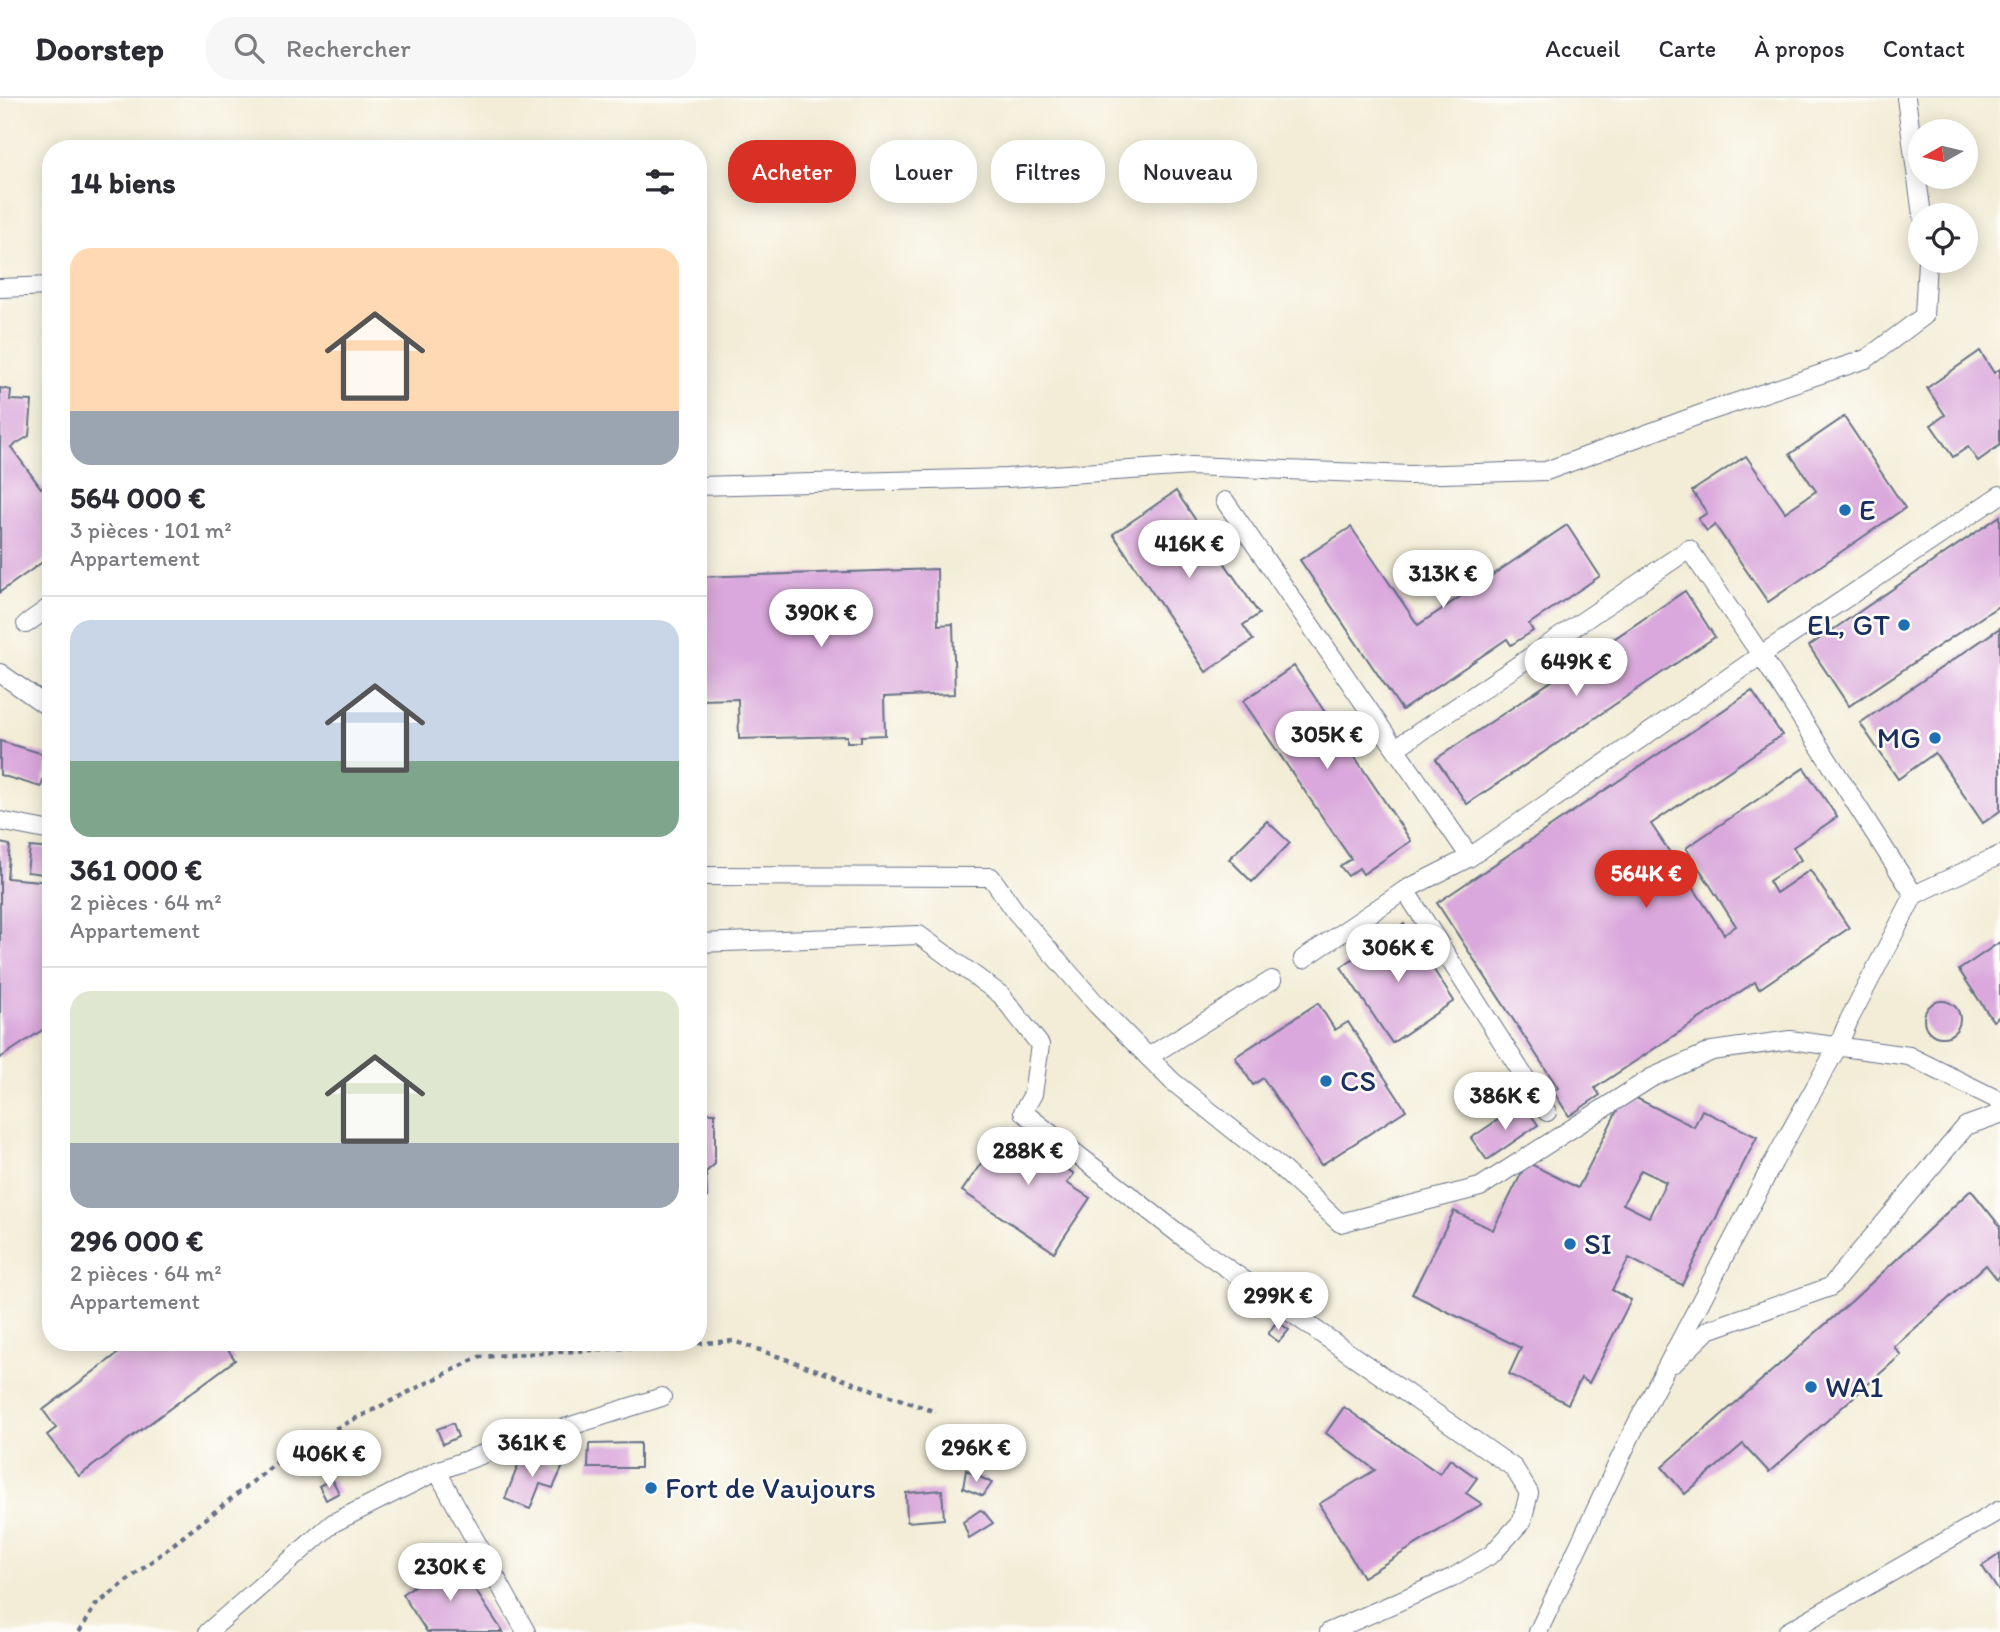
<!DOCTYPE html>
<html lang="fr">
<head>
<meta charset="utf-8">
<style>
	body { margin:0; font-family:Itim,sans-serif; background:#f7f7f7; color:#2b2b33; height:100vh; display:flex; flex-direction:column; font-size:26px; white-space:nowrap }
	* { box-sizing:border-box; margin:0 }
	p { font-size:23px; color:#7c7c81 }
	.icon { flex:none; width:38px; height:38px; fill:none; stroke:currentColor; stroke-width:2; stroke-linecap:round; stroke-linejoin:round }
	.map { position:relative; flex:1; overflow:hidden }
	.details { position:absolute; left:42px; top:42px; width:665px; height:1211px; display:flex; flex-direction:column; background:#fff; border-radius:28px; box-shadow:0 4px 18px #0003 }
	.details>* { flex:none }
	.banner { position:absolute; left:728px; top:42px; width:665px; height:63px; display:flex; gap:14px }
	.needle { width:46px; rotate:262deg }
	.tools { position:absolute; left:1908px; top:21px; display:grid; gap:14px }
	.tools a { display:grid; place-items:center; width:70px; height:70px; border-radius:50%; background:#fff; box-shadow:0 4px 18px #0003; font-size:35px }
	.price { position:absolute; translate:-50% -60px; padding:0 16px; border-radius:24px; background:#fff; color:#222; font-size:23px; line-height:46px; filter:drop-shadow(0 2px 4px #0008) }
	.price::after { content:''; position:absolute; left:50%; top:42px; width:21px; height:16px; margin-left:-10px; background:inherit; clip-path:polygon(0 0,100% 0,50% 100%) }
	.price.active { background:#d93025; color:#fff }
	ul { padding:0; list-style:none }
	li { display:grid; align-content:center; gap:14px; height:371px; padding:0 28px }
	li+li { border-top:2px solid #e1e1e2 }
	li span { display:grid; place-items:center; height:217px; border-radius:21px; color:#555 }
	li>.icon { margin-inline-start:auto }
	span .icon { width:126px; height:126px; fill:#fffc; stroke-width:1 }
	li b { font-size:30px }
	h2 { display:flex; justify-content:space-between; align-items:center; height:84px; padding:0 28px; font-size:30px }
	.pill { padding:0 24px; border-radius:28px; background:#fff; box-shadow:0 4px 18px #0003; font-size:24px; line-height:63px }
	.pill.active { background:#d93025; color:#fff }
	header { display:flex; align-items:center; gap:42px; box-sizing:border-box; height:98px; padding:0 35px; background:#fff; border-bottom:2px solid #e1e1e2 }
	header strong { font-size:33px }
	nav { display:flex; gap:38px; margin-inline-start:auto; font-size:24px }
	.search { width:490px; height:63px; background:#f7f7f7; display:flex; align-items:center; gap:18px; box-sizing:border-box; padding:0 24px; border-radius:28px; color:#7c7c81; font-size:26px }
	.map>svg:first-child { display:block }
</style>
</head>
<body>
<header>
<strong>Doorstep</strong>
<div class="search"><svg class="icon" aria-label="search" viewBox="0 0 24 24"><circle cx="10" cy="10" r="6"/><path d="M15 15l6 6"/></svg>Rechercher</div>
<nav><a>Accueil</a><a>Carte</a><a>À propos</a><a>Contact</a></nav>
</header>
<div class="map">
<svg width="2000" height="1534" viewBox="0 0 2000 1534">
	<rect width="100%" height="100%" fill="#fdfcf7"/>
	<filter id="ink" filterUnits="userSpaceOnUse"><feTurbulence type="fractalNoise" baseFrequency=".0143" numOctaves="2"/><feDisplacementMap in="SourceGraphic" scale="14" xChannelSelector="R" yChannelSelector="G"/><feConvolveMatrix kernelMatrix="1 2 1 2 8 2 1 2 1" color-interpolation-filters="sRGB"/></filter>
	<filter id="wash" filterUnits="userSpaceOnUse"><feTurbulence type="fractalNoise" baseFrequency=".00686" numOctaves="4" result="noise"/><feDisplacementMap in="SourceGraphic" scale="28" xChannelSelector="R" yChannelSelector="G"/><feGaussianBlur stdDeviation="1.57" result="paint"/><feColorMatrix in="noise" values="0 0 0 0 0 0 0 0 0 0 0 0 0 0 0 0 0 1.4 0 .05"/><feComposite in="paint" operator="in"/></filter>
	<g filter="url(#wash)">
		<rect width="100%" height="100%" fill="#f3edd7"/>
		<g id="blocks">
			<!-- building -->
			<g fill="#daa8dc" fill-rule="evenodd">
				<polygon points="1980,253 1994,275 2000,271 2000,347 1978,363 1968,349 1953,359 1931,327 1945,317 1927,290"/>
				<polygon points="0,290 11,292 10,302 32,303 29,338 11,349 41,390 51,383 51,398 48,400 51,404 51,458 0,494"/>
				<polygon points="1844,319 1905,410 1768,504 1715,427 1707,433 1698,421 1707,415 1692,393 1746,358 1785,414 1816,393 1790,356"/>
				<polygon points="1176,393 1259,516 1243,527 1253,542 1206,574 1113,436"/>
				<polygon points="2000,418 2000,507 1849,608 1809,548"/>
				<polygon points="1567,427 1600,478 1529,526 1533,533 1511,547 1507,541 1402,612 1300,462 1351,429 1418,527"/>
				<polygon points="937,471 938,527 953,526 955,596 884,599 885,637 861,638 861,644 847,644 847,638 739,641 738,601 698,602 698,479"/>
				<polygon points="1685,493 1715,539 1467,706 1436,661"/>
				<polygon points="2000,530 2000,713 1983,725 1935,655 1898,681 1860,625"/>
				<polygon points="1294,568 1411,743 1363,776 1359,770 1348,778 1340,768 1351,761 1243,603"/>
				<polygon points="1752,593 1782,637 1651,726 1724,836 1736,828 1686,750 1804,670 1837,719 1793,749 1801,762 1769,783 1776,795 1810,772 1849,830 1759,891 1755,884 1595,990 1600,997 1569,1018 1553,993 1558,990 1437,805"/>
				<polygon points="0,643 50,658 41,689 0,677"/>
				<polygon points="1267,723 1290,745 1252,784 1229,761"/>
				<polygon points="0,745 10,747 7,780 51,784 51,929 47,929 0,960"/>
				<polygon points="30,749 51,751 51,777 27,774"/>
				<polygon points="1404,826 1454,903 1392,945 1341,869"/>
				<polygon points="2000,844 2000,918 1993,923 1959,872"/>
				<circle cx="1942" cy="921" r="18"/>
				<polygon points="1318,905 1335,932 1348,924 1406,1012 1321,1067 1263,980 1253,987 1235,959"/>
				<path d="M1626,995L1694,1029L1702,1012L1757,1039L1682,1187L1629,1160L1612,1192L1631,1202L1589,1285L1581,1280L1568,1306L1509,1276L1521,1250L1412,1196L1454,1113L1493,1132L1527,1064L1578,1090ZM1641,1072L1666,1084L1649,1119L1623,1106Z"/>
				<polygon points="1523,1005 1538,1027 1487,1062 1471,1040"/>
				<polygon points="698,1015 715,1015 715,1066 706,1074 707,1100 698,1100"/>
				<polygon points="1006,1029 1021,1038 1027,1031 1061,1054 1056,1062 1074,1076 1067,1085 1090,1100 1054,1154 962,1093"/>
				<polygon points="1971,1092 2000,1128 2000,1178 1997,1181 1986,1167 1894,1249 1901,1257 1769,1374 1743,1346 1685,1396 1662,1369 1853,1202"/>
				<polygon points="1277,1223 1289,1232 1279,1244 1268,1236"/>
				<polygon points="133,1244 223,1244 235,1262 79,1378 47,1337 56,1330 43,1312"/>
				<polygon points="1344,1309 1440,1376 1450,1361 1477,1380 1466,1395 1482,1406 1363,1479 1319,1406 1375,1372 1326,1335"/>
				<polygon points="453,1325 458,1339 443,1346 437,1331"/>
				<polygon points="640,1345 640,1370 588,1370 589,1346"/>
				<polygon points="524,1352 563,1368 553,1390 540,1386 530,1411 505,1401"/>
				<polygon points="966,1372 992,1385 983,1398 963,1390"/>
				<polygon points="332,1381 339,1395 326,1402 319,1388"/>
				<polygon points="942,1392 944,1421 907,1424 906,1395"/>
				<polygon points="980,1412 983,1413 993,1425 969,1440 963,1424"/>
				<polygon points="2000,1456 2000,1495 1982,1468"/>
				<polygon points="455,1461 491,1516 503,1534 427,1534 402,1496"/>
			</g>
		</g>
	</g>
	<g filter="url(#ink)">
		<use href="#blocks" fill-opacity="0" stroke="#677288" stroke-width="2"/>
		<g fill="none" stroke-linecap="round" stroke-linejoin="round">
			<!-- service casing -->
			<g stroke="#677288" stroke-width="20">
				<g id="service">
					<polyline points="1906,0 1922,117"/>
					<polyline points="0,190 51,188"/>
					<polyline points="698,388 1006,380 1192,368 1409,377 1546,373 1704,315 1866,261 1924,218 1927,163"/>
					<polyline points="1225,403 1470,759"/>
					<polyline points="26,526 51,508"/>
					<polyline points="0,575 51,611"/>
					<polyline points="1396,650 1689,451 1761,557 1914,797 2000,757"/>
					<polyline points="0,723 51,733"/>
					<polyline points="698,778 991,779 1016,814 1097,907 1172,983 1281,1070 1340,1125 1480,1089 1651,980 1712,953 1790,942 1909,958 2000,1003"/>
					<polyline points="1405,792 1547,1014"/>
					<polyline points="698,845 919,837 1001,897 1040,947 1033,996 1023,1014 1188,1143 1514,1370 1529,1395 1522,1423 1492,1456 1452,1480 1329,1534"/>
					<polyline points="1303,861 1405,792 1470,759 1761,557 2000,397"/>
					<polyline points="1148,959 1272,882"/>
					<polyline points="1674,1265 1708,1232 1830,1189 1966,1028 2000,1016"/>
					<polyline points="437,1373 526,1534"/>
					<polyline points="208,1534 333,1425 437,1373 489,1354 662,1299"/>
					<polyline points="1538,1534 1632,1335 1774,1063 1838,948 1849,922 1914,797"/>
					<polyline points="1787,1534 2000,1412"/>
				</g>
			</g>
			<!-- path -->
			<polyline stroke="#677288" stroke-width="4.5" stroke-dasharray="5 5" stroke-linecap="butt" points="79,1534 95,1508 293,1352 479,1259 734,1243 936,1314"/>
			<!-- service -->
			<use href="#service" stroke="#fff" stroke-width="18"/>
		</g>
	</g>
	<!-- markers -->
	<g fill="#1f6fb2" stroke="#fdfcf7" stroke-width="2.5">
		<circle cx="1845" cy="412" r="7"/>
		<circle cx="1904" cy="527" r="7"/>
		<circle cx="1935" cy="640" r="7"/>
		<circle cx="1326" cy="983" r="7"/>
		<circle cx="1570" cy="1146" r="7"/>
		<circle cx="1811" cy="1289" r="7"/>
		<circle cx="651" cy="1390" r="7"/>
	</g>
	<g text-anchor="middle" stroke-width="5" stroke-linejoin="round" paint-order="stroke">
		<!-- poi labels -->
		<g font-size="30" fill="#1b2f5e" stroke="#fdfcf7" text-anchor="start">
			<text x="1859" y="422">E</text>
			<text x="1890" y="537" text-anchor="end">EL, GT</text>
			<text x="1921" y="650" text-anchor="end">MG</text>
			<text x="1340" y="993">CS</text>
			<text x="1584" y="1156">SI</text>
			<text x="1825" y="1299">WA1</text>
			<text x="665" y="1400">Fort de Vaujours</text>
		</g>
	</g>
</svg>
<div class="tools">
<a><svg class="needle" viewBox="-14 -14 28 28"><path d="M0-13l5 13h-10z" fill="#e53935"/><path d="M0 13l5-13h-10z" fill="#7c7c81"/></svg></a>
<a><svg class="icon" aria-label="locate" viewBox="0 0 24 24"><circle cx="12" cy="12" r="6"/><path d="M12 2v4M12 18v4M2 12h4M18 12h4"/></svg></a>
</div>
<b class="price" style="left:1189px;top:482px">416K €</b>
<b class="price" style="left:1443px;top:512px">313K €</b>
<b class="price" style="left:821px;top:551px">390K €</b>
<b class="price" style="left:1576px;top:600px">649K €</b>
<b class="price" style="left:1327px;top:673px">305K €</b>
<b class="price active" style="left:1646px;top:812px">564K €</b>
<b class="price" style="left:1398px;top:886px">306K €</b>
<b class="price" style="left:1505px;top:1034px">386K €</b>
<b class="price" style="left:1028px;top:1089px">288K €</b>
<b class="price" style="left:1278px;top:1234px">299K €</b>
<b class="price" style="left:532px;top:1381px">361K €</b>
<b class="price" style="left:976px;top:1386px">296K €</b>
<b class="price" style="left:329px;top:1392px">406K €</b>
<b class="price" style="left:450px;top:1505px">230K €</b>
<div class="banner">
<a class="pill active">Acheter</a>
<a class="pill">Louer</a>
<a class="pill">Filtres</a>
<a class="pill">Nouveau</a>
</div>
<section class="details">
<h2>14 biens<svg class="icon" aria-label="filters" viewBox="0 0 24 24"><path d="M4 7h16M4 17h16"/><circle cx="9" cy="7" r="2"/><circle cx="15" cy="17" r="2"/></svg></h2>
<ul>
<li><span style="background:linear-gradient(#ffd9b3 75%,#9aa5b1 0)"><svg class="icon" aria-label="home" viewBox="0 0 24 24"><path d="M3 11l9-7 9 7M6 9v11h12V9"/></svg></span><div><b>564 000 €</b><p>3 pièces · 101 m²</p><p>Appartement</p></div></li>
<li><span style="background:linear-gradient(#c9d6e8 65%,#7fa58c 0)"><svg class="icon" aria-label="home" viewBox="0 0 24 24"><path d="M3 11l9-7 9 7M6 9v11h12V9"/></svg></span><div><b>361 000 €</b><p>2 pièces · 64 m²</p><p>Appartement</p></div></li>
<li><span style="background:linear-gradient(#dfe7d0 70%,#9aa5b1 0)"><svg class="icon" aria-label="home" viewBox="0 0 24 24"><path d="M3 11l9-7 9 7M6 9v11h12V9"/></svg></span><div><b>296 000 €</b><p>2 pièces · 64 m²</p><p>Appartement</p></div></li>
</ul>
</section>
</div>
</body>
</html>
